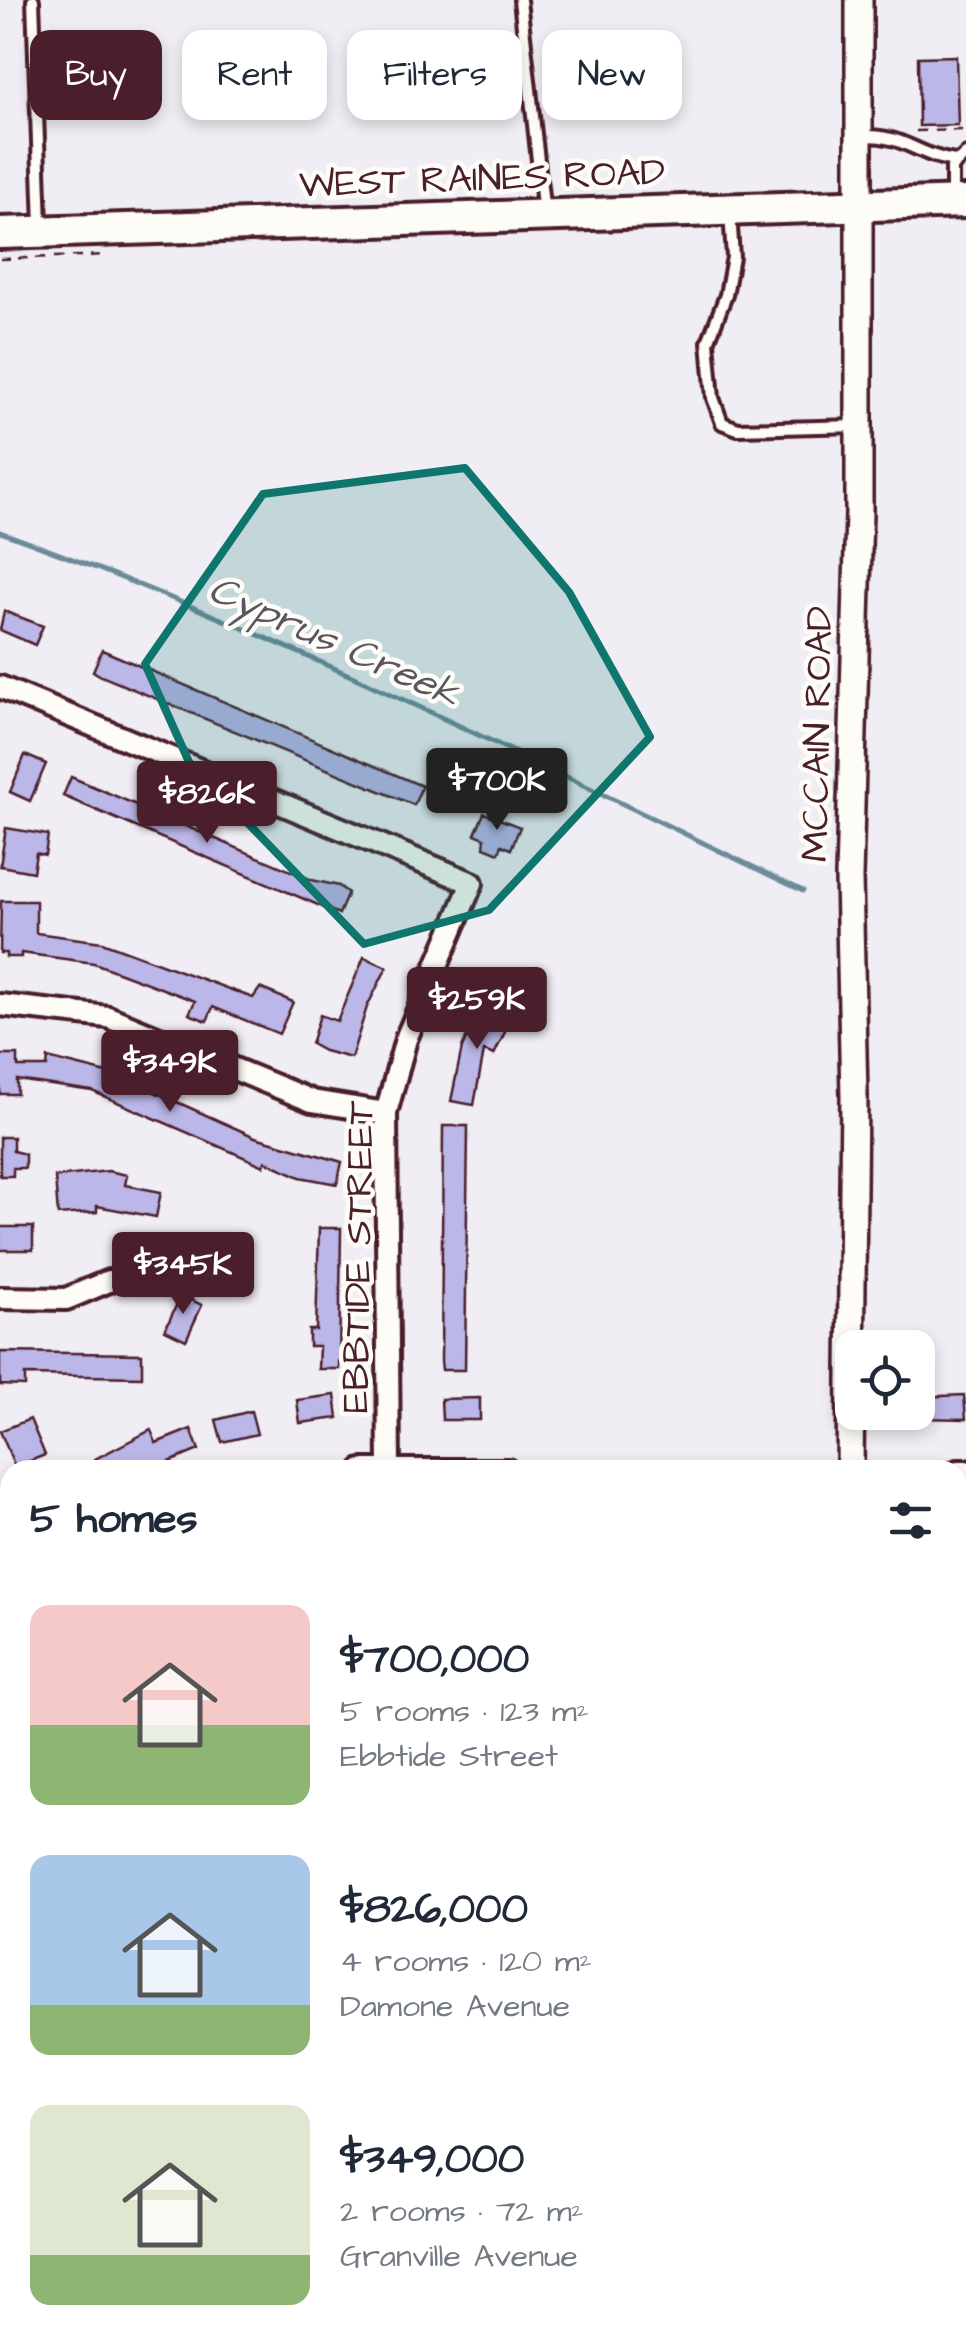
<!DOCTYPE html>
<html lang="en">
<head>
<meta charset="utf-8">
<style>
	body { margin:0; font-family:"Architects Daughter",sans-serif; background:#f6f6f7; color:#1f2937; height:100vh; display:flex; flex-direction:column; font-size:38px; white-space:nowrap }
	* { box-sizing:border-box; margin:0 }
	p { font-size:32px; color:#747a83 }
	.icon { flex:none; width:55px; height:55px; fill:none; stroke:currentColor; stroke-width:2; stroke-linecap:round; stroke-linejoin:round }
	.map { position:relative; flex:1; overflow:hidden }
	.sheet { position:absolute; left:0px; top:1460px; width:968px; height:892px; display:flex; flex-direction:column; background:#fff; border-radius:30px 30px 0 0; box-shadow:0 5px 15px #0003 }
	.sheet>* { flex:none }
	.top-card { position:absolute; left:30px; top:30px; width:908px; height:90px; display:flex; gap:20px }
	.controls { position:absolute; left:835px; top:1330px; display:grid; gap:20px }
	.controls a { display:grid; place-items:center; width:100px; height:100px; border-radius:20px; background:#fff; box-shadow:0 5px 15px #0003; font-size:50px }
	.price { position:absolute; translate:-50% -85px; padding:0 22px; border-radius:10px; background:#4a1f2b; color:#fff; font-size:32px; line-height:65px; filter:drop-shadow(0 2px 5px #0008) }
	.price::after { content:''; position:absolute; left:50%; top:60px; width:30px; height:22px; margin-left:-15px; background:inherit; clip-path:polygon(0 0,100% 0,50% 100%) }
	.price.active { background:#222; color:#fff }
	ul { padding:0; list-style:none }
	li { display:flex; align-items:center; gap:30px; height:250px; padding:0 30px }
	li span { display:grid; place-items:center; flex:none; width:280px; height:200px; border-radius:20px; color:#555 }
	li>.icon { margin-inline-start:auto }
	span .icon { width:120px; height:120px; fill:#fffc; stroke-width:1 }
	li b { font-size:42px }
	h2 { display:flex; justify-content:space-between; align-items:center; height:120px; padding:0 30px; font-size:42px }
	.tag { padding:0 35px; border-radius:20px; background:#fff; box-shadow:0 5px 15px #0003; font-size:35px; line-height:90px }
	.tag.active { background:#4a1f2b; color:#fff }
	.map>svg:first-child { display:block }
</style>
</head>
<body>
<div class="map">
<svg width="966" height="2351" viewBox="0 0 966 2351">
	<rect width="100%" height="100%" fill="#f0eef4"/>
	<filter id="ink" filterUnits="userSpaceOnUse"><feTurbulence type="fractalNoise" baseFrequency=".01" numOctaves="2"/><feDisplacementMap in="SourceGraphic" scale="20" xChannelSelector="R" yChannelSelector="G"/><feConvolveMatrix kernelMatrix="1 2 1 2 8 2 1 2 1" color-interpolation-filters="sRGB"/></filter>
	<g filter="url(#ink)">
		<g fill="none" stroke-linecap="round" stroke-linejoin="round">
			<!-- stream -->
			<path stroke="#6d8a99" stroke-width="5" d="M0,532C276,631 539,764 803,891"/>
		</g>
		<!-- building -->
		<g fill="#bcb7e9" stroke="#4a1f2b" stroke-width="2.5">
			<polygon points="956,56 958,125 919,126 918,57"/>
			<polygon points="4,611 43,626 35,645 0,630"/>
			<polygon points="102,650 422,786 414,805 101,676 93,671"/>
			<polygon points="25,755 46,764 30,801 10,792"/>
			<polygon points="71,777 312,880 339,886 348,893 339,914 63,796"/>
			<polygon points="484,813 520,827 511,849 502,845 499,853 484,847 485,838 475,834"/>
			<polygon points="6,828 48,835 45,855 36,853 33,872 0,866"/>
			<polygon points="1,901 36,901 36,933 102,942 253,998 260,988 293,1002 279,1034 213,1007 207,1021 189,1014 195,1001 94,963 21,953 21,957 6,957 6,953 0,953"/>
			<polygon points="364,957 387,967 367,1007 351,1058 324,1051 311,1044 320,1015 337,1021"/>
			<polygon points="483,1000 502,1008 495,1023 506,1027 505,1032 494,1055 484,1051 474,1105 451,1101 462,1048"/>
			<polygon points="0,1055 18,1055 18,1067 47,1067 48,1058 119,1076 255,1137 342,1162 337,1184 300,1177 265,1161 264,1166 92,1091 17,1080 17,1094 0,1094"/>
			<polygon points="443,1126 468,1126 465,1370 442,1370 441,1361"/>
			<polygon points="0,1137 13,1137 13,1151 25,1154 25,1168 13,1168 13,1176 0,1176"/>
			<polygon points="108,1171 127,1175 125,1185 161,1192 156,1217 97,1206 97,1212 58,1215 55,1177"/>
			<rect x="0" y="1227" width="33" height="23"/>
			<polygon points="319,1228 341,1228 339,1369 318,1369 319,1346 309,1346 309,1330 316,1330"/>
			<polygon points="181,1295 202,1305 186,1340 165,1330"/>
			<polygon points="0,1352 142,1354 142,1377 25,1375 25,1386 0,1385"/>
			<polygon points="335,1395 338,1418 300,1423 297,1400"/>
			<polygon points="964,1395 966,1419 918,1418 918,1397"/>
			<polygon points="480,1398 480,1420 442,1420 441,1399"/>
			<polygon points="251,1411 257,1434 222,1442 216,1420"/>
			<polygon points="30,1419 45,1455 15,1467 0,1431"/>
			<polygon points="191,1429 199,1450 150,1470 101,1470 95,1459 151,1430 156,1443"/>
		</g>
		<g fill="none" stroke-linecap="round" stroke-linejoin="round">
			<!-- service casing -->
			<g stroke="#4a1f2b" stroke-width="18">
				<g id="service">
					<polyline points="33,0 41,226"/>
					<polyline points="520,0 544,214"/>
					<path d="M862,136C904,134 917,156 955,161"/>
					<polyline points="952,201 952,167 966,154"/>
					<polyline points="730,213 733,257 726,295 708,342 713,398 722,423 738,429 858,426"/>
				</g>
			</g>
			<!-- minor casing -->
			<g stroke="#4a1f2b" stroke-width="28">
				<g id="minor">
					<polyline points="0,687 472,883 406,1039 386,1113 389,1467"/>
					<polyline points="0,1005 108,1017 312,1101 386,1113"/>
					<polyline points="0,1298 66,1299 109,1281"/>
					<polyline points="362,1470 507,1470"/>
					<polyline points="958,1471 966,1471"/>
					<polyline points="0,1537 10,1550"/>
					<polyline points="0,1635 10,1627"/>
					<polyline points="0,1935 10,1929"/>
				</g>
			</g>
			<!-- tertiary casing -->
			<g stroke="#4a1f2b" stroke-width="32">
				<g id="tertiary">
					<polyline points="850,1470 854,1096 849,878 859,512 859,0"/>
					<polyline points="827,2351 827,2342"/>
				</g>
			</g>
			<!-- secondary casing -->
			<g stroke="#4a1f2b" stroke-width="38">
				<polyline id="secondary" points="0,233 966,202"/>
			</g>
			<!-- path -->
			<g stroke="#4a1f2b" stroke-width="2.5" stroke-dasharray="10 8" stroke-linecap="butt">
				<polyline points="916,131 966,130"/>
				<polyline points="0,259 108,255"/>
				<polyline points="803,2342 804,2343"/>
				<polyline points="857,2342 890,2346"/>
				<polyline points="850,2343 850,2342"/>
				<polyline points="283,2351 782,2347 797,2342"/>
			</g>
			<!-- service -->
			<use href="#service" stroke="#fdfcf7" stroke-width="10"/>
			<!-- minor -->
			<use href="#minor" stroke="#fdfcf7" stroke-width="20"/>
			<!-- tertiary -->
			<use href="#tertiary" stroke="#fdfcf7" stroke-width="25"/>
			<!-- secondary -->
			<use href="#secondary" stroke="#fdfcf7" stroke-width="30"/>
		</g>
	</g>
	<!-- marked area -->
	<path fill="#0f766e" fill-opacity="0.2" stroke="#0f766e" stroke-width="8" stroke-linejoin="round" d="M465,468L569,592L650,737L489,910L364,944L189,762L145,664L263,494Z"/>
	<g text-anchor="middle" stroke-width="9" stroke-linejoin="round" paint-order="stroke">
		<!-- street labels -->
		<g font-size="38" fill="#4a1f2b" stroke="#fdfcf7">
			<text transform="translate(482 177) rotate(-2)" y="13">WEST RAINES ROAD</text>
			<text transform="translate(816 734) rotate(-89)" y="13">MCCAIN ROAD</text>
			<text transform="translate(357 1257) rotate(-89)" y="13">EBBTIDE STREET</text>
		</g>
		<!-- water labels -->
		<g font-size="40" font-style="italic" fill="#5b5562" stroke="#fdfcf7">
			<text transform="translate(335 640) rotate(24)" y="14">Cyprus Creek</text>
		</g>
	</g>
</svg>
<div class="controls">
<a><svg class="icon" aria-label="locate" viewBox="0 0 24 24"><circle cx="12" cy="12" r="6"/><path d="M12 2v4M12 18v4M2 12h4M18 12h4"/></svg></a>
</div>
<b class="price active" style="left:497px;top:833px">$700K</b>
<b class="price" style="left:207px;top:846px">$826K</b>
<b class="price" style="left:477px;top:1052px">$259K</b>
<b class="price" style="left:170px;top:1115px">$349K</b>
<b class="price" style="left:183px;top:1317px">$345K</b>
<div class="top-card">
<a class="tag active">Buy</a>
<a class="tag">Rent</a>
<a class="tag">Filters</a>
<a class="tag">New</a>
</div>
<section class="sheet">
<h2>5 homes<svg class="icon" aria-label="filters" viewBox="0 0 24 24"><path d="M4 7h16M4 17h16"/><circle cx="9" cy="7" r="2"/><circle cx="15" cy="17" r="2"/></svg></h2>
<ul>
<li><span style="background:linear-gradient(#f6c9c9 60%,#8fb573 0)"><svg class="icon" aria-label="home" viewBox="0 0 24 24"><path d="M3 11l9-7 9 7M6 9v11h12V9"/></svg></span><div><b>$700,000</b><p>5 rooms · 123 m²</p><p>Ebbtide Street</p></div></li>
<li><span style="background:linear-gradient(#a9c7e8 75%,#8fb573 0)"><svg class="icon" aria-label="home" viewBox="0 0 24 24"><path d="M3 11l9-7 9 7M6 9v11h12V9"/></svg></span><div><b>$826,000</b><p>4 rooms · 120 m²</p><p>Damone Avenue</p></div></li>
<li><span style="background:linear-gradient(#dfe7d0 75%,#8fb573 0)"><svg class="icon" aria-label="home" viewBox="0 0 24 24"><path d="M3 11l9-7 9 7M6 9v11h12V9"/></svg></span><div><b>$349,000</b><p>2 rooms · 72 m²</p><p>Granville Avenue</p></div></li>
</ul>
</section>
</div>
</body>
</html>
